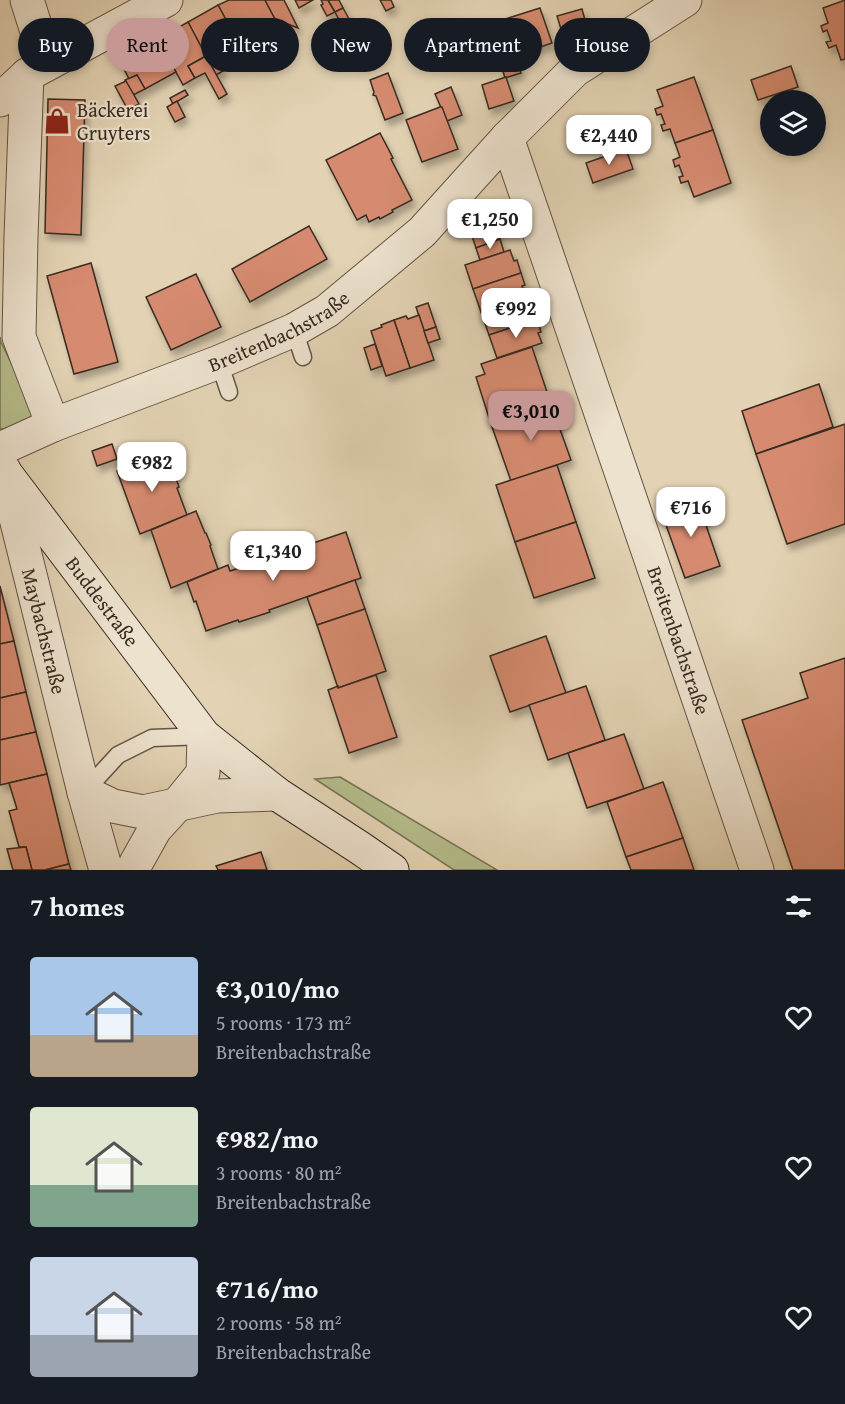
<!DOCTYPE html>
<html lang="en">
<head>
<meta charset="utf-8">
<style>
	body { margin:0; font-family:"Gentium Book Plus",serif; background:#242831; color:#f1f3f6; height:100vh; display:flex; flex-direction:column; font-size:22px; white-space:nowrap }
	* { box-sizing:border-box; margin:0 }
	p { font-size:20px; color:#9ea1a6 }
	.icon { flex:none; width:33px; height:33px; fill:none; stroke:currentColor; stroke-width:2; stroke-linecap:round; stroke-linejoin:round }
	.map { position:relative; height:870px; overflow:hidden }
	.panel { display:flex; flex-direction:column; background:#171b24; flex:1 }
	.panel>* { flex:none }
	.hud { position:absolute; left:18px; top:18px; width:810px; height:54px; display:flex; gap:12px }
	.controls { position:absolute; left:760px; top:90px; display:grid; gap:12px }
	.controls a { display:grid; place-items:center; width:66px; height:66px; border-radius:50%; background:#171b24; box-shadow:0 3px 9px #0003; font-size:30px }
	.price { position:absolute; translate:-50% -51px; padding:0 14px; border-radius:12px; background:#fff; color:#222; font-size:20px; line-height:39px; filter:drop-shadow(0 2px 3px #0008) }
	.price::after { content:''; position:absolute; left:50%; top:36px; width:18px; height:14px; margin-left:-9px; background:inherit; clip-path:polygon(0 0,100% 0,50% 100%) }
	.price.on { background:#c59692; color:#111 }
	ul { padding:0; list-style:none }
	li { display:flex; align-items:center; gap:18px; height:150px; padding:0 30px }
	li span { display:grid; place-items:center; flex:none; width:168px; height:120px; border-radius:6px; color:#555 }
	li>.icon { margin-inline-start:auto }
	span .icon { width:72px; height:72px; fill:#fffc; stroke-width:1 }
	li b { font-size:26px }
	h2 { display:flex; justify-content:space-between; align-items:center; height:72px; padding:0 30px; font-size:26px }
	.pill { padding:0 21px; border-radius:27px; background:#171b24; box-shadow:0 3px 9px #0003; font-size:21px; line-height:54px }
	.pill.on { background:#c59692; color:#111 }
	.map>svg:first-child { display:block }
</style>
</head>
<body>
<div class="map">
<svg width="845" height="870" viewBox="0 0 845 870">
	<defs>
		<filter id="shadow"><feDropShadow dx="3.5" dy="6" stdDeviation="3" flood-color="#0004"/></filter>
	</defs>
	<rect width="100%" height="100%" fill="#e3d3b4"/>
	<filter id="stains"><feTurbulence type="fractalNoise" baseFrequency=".00333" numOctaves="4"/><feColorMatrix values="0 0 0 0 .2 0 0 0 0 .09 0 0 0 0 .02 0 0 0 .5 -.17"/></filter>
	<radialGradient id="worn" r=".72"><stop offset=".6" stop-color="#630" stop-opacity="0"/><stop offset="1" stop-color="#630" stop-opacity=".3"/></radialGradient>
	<!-- green -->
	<g fill="#b5bc8b" stroke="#767456" stroke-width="1.5">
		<polygon points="0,337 1,342 34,410 35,422 3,429 0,429"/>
		<polygon points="340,777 497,870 454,870 315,779"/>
	</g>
	<!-- building -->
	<g fill="#d68b6f" stroke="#372b21" stroke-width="1.5" filter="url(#shadow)">
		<polygon points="229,0 265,0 275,19 237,40 218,5"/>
		<polygon points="265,0 284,0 298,28 275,19"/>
		<polygon points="295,0 313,0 299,8"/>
		<polygon points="321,0 328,0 335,12 327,16 321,5 323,4"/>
		<polygon points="328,0 339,0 343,8 335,12"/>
		<polygon points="380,0 391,0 394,7 386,11"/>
		<polygon points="845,0 845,59 841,60 836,45 829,48 826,42 831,41 827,30 823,32 821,26 828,23 823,8"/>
		<polygon points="218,5 237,40 206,56 188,22"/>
		<polygon points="343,8 354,28 346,33 335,12"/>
		<polygon points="540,8 552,43 514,56 502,20"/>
		<polygon points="582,9 589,35 565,42 557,16"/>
		<polygon points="188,22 206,56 188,66 195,78 183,85 158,39"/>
		<polygon points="158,39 176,72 145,89 137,75 129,79 119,59"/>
		<polygon points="509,39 521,73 505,78 495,44"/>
		<polygon points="211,54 215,61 218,60 223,71 216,75 206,56"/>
		<polygon points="206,56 227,94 219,99 205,73 195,78 188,66"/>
		<polygon points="791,66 798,87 758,100 751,80"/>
		<polygon points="388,73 403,113 385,120 376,96 373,95 374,92 370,80"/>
		<polygon points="137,75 145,89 133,95 125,80"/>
		<polygon points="506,77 514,101 489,109 482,85"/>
		<polygon points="694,77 713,130 675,143 670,129 663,131 661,125 665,124 661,114 657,115 655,109 663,106 657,90"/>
		<polygon points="126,81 139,104 128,110 115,86"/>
		<polygon points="451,87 462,115 447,121 435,94"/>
		<polygon points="185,90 188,95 173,104 170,98"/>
		<polygon points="48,99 85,100 81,235 45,233"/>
		<polygon points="177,101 185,117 175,122 167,107"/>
		<polygon points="440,107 442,107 458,149 422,162 406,120"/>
		<polygon points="713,130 731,183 694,197 688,181 681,183 679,177 683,176 679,165 675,167 673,160 680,157 675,143"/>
		<polygon points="380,133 393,158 391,159 412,200 392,210 393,212 380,219 379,217 369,222 366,215 357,220 326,160"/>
		<polygon points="626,149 633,169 593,183 586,163"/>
		<polygon points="309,226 327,259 250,302 232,269"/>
		<polygon points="496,228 500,239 476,248 472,236"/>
		<polygon points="500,239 504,252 480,260 476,248"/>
		<polygon points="510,250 514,261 517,260 521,273 473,289 465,265"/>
		<polygon points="91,263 118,362 74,374 47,276"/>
		<polygon points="521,273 525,285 522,286 526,297 481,312 473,289"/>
		<polygon points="196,274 221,327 171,350 146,297"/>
		<polygon points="526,297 529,307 532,306 537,319 489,335 481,312"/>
		<polygon points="428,303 436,327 424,331 416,307"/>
		<polygon points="419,315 434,360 410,368 394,320 406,316 408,319"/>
		<polygon points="537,319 541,332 538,333 542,343 497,358 489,335"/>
		<polygon points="394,320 410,368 386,376 371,331 382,327 381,325"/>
		<polygon points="436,327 440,339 428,343 424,331"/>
		<polygon points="375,344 382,366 371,370 364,348"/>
		<polygon points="532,347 551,404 491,424 476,377 485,374 481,364"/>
		<polygon points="819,384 833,427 756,454 742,411"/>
		<polygon points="551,404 571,460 511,481 491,424"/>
		<polygon points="845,424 845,524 787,544 756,454"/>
		<polygon points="112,444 117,459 97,466 92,451"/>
		<polygon points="165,454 173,476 175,475 179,487 177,488 187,515 140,534 117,471"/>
		<polygon points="557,465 576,522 515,542 496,485"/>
		<polygon points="697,499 720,566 685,578 661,511"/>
		<polygon points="196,511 205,533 206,533 211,545 210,546 218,569 171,588 151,530"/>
		<polygon points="576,522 595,578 534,598 515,542"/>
		<polygon points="346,532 361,578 269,610 270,612 239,622 238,620 206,631 196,601 194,602 187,582 228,565 230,571"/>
		<polygon points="355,580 365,609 317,625 307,597"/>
		<polygon points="0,586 14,641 0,644"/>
		<polygon points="365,609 386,671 338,688 317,625"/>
		<polygon points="546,636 566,693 510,712 490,656"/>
		<polygon points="14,641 26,692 0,698 0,644"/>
		<polygon points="845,658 845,870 793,870 742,720 808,698 800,673"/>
		<polygon points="376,675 397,737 349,753 328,690 338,686 338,688"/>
		<polygon points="586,686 605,740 548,760 529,705"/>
		<polygon points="26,692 36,732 0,740 0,698"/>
		<polygon points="36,732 47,774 0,785 0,740"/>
		<polygon points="624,734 644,789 587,808 568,753"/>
		<polygon points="47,774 69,864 45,870 32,870 26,847 19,847 9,811 17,809 9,783"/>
		<polygon points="663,782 683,838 626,857 607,802"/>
		<polygon points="683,838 694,870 631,870 626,857"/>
		<polygon points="26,847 32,870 13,870 7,849"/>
		<polygon points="261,852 267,870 218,870 216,866"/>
		<polygon points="69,864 71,870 45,870"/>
	</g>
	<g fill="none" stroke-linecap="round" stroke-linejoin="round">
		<!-- service casing -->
		<g stroke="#625546" stroke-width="19">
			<g id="service">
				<polyline points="294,330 303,357"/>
				<polyline points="219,362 229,392"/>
				<polyline points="84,792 118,755 152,738 204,736"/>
			</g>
		</g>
		<!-- minor casing -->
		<g stroke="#625546" stroke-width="35">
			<g id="minor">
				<polyline points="27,0 47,63"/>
				<polyline points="27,75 21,236 19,337 53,425"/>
				<polyline points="0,100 27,75 166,0"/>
				<path id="s1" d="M507,138L757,870"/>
				<path id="s2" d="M0,449L53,425L219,362L294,330L327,311L422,232L507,138L575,70L685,0"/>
				<path id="s3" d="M4,470L84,792L106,870"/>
				<polyline points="84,792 113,806 143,812 217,796 277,794"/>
				<polyline points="134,870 136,863 155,829 176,806 203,773 204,736"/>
			</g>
		</g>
		<!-- secondary casing -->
		<g stroke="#372b21" stroke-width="35">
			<g id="secondary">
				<path id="s4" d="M0,466L204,736L277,794L360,848L392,870"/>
			</g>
		</g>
		<!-- service -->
		<use href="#service" stroke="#ede2ce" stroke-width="16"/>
		<!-- minor -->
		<use href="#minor" stroke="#ede2ce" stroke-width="33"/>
		<!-- secondary -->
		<use href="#secondary" stroke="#ede2ce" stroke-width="33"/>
	</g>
	<!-- icons -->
	<defs>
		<g id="shop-bare" transform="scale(2.07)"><path d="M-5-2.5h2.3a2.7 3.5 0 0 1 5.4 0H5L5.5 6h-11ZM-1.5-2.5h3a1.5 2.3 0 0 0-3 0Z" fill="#8f2418" stroke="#ede2ce" stroke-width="2.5" paint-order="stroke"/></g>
	</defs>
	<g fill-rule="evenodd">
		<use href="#shop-bare" x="57" y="121"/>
	</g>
	<g text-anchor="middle" stroke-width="4.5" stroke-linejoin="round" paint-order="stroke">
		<!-- poi labels -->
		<g font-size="20" fill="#372b21" stroke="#ede2ce" text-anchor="start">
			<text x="77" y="117">Bäckerei<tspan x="77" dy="23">Gruyters</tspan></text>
		</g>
		<!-- street labels -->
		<g font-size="20" fill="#372b21" stroke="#ede2ce">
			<text dy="7" stroke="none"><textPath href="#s2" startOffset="303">Breitenbachstraße</textPath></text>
			<text dy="7" stroke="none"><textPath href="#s4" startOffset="170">Buddestraße</textPath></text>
			<text dy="7" stroke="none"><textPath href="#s3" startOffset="166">Maybachstraße</textPath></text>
			<text dy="7" stroke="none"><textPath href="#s1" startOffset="531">Breitenbachstraße</textPath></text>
		</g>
	</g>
	<rect width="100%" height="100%" filter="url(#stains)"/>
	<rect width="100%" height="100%" fill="url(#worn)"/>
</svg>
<div class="controls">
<a><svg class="icon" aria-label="layers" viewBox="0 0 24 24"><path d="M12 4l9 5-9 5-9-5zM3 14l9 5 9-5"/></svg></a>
</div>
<b class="price" style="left:609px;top:166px">€2,440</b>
<b class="price" style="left:490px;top:250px">€1,250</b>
<b class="price" style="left:516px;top:339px">€992</b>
<b class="price on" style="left:531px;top:442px">€3,010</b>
<b class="price" style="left:152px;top:493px">€982</b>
<b class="price" style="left:691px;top:538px">€716</b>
<b class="price" style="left:273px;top:582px">€1,340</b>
<div class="hud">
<a class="pill">Buy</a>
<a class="pill on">Rent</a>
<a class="pill">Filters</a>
<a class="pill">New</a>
<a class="pill">Apartment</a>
<a class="pill">House</a>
</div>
</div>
<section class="panel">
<h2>7 homes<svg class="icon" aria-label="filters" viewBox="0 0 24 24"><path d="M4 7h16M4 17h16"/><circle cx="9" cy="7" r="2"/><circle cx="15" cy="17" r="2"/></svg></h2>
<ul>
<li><span style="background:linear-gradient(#a9c7e8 65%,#b9a48a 0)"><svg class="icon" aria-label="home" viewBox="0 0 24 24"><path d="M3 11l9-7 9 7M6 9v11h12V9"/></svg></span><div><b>€3,010/mo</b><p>5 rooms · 173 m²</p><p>Breitenbachstraße</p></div><svg class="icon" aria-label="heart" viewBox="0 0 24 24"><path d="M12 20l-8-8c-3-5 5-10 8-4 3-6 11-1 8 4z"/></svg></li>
<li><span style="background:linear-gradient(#dfe7d0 65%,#7fa58c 0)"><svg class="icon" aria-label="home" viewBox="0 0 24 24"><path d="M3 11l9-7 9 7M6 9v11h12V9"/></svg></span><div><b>€982/mo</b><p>3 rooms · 80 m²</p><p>Breitenbachstraße</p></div><svg class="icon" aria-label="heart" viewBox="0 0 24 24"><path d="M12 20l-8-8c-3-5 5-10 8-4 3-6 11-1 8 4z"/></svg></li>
<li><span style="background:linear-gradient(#c9d6e8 65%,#9aa5b1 0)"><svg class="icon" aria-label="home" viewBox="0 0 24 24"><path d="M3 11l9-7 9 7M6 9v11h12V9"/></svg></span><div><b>€716/mo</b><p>2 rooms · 58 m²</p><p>Breitenbachstraße</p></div><svg class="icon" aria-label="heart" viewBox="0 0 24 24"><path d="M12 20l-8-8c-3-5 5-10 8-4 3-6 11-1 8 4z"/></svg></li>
</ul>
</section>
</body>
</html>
